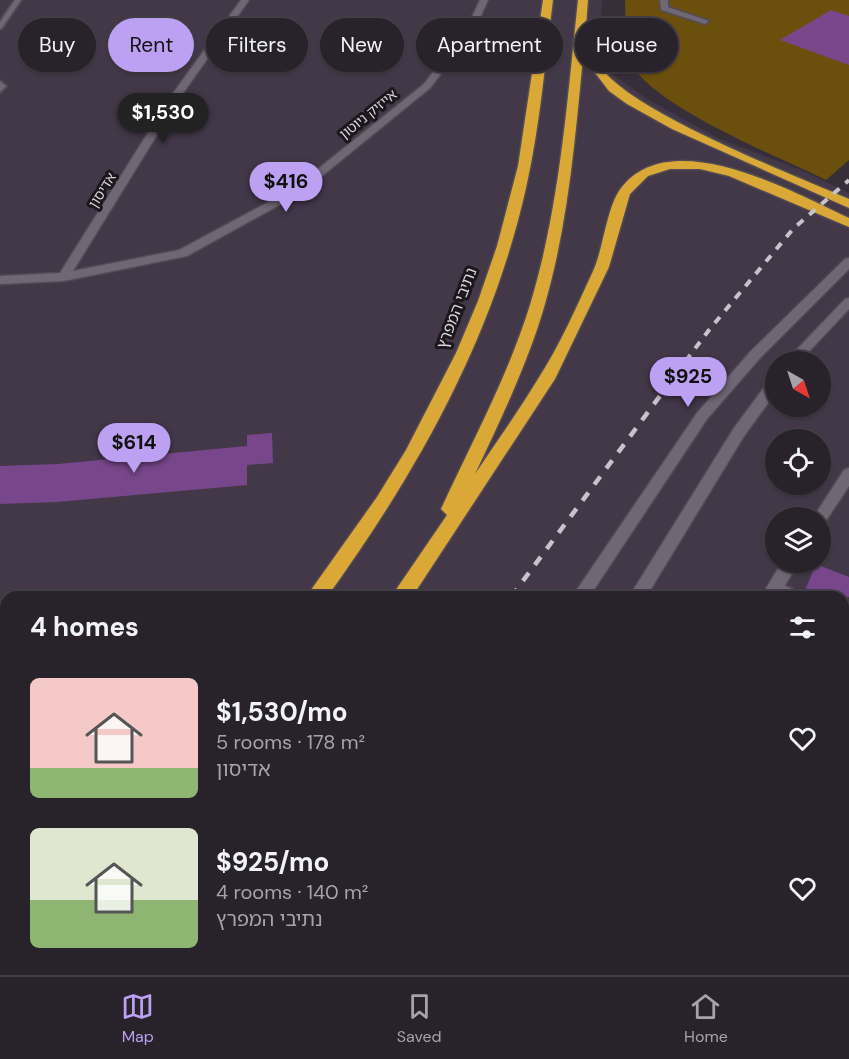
<!DOCTYPE html>
<html lang="en">
<head>
<meta charset="utf-8">
<style>
	body { margin:0; font-family:"DM Sans","Noto Sans Hebrew",sans-serif; background:#342f37; color:#f1f3f6; height:100vh; display:flex; flex-direction:column; font-size:22px; white-space:nowrap }
	* { box-sizing:border-box; margin:0 }
	p { font-size:20px; color:#a5a4a9 }
	.icon { flex:none; width:33px; height:33px; fill:none; stroke:currentColor; stroke-width:2; stroke-linecap:round; stroke-linejoin:round }
	.map { position:relative; flex:1; overflow:hidden }
	.sheet { position:absolute; left:0px; top:591px; width:849px; height:384px; display:flex; flex-direction:column; background:#28222b; border-radius:18px 18px 0 0; box-shadow:0 2px 4px #0004,0 0 0 2px #443f47 }
	.sheet>* { flex:none }
	.hud { position:absolute; left:18px; top:18px; width:813px; height:54px; display:flex; gap:12px }
	.needle { width:39px; rotate:141deg }
	.buttons { position:absolute; left:765px; top:351px; display:grid; gap:12px }
	.buttons a { display:grid; place-items:center; width:66px; height:66px; border-radius:50%; background:#28222b; box-shadow:0 2px 4px #0004,0 0 0 2px #443f47; font-size:30px }
	.price { position:absolute; translate:-50% -51px; padding:0 14px; border-radius:21px; background:#bca0f2; color:#111; font-size:20px; line-height:39px; filter:drop-shadow(0 2px 3px #0008) }
	.price::after { content:''; position:absolute; left:50%; top:36px; width:18px; height:14px; margin-left:-9px; background:inherit; clip-path:polygon(0 0,100% 0,50% 100%) }
	.price.on { background:#222; color:#fff }
	ul { padding:0; list-style:none }
	li { display:flex; align-items:center; gap:18px; height:150px; padding:0 30px }
	li span { display:grid; place-items:center; flex:none; width:168px; height:120px; border-radius:9px; color:#555 }
	li>.icon { margin-inline-start:auto }
	span .icon { width:72px; height:72px; fill:#fffc; stroke-width:1 }
	li b { font-size:26px }
	h2 { display:flex; justify-content:space-between; align-items:center; height:72px; padding:0 30px; font-size:26px }
	.pill { padding:0 21px; border-radius:27px; background:#28222b; box-shadow:0 2px 4px #0004,0 0 0 2px #443f47; font-size:21px; line-height:54px }
	.pill.on { background:#bca0f2; color:#111 }
	.tabs { display:flex; justify-content:space-around; align-items:center; height:84px; border-top:2px solid #443f47; background:#28222b; font-size:16px; color:#a5a4a9 }
	.tabs a { display:grid; justify-items:center; gap:3px }
	.tabs .on { color:#bca0f2 }
	.map>svg:first-child { display:block }
</style>
</head>
<body>
<div class="map">
<svg width="849" height="975" viewBox="0 0 849 975">
	<rect width="100%" height="100%" fill="#362e39"/>
	<!-- built -->
	<path fill="#433848" fill-rule="evenodd" d="M0,0H602L600,53L612,74L649,100L718,138L803,171L849,193V975H0ZM776,362H820V406H776ZM776,440H820V484H776ZM776,518H820V562H776ZM6,597H843V969H6Z"/>
	<!-- green -->
	<path fill="#6b500d" d="M625,0H849V160L826,180C781,158 652,106 632,64C623,45 626,20 625,0Z"/>
	<!-- building -->
	<g fill="#78478b">
		<polygon points="831,10 849,16 849,65 780,40"/>
		<polygon points="272,433 273,463 247,465 247,485 57,502 0,504 0,466 58,464 247,446 247,435"/>
		<polygon points="816,564 849,577 849,597 806,597 804,593"/>
	</g>
	<g fill="none" stroke-linecap="round" stroke-linejoin="round">
		<!-- service casing -->
		<g stroke="#524b54" stroke-width="4">
			<g id="service">
				<polygon points="15,0 21,0 2,28 0,29 0,22"/>
				<polygon points="0,81 6,86 0,92"/>
				<path d="M775,581L802,594L804,597C791,597 778,597 769,586L771,583Z"/>
				<polygon points="843,613 849,615 849,626 843,624"/>
				<polygon points="843,684 849,687 849,700 843,697"/>
			</g>
		</g>
		<!-- minor casing -->
		<g stroke="#524b54" stroke-width="3">
			<g id="minor">
				<polygon points="241,0 249,0 181,96 73,271 179,250 293,189 424,84 467,28 480,0 488,0 475,29 430,88 301,193 187,256 64,281 0,284 0,276 60,273 171,96"/>
				<polygon points="660,0 668,0 668,7 709,21 705,24 661,10"/>
				<polygon points="849,468 849,486 825,522 820,524 820,518 813,518 844,470"/>
				<polygon points="782,562 799,562 778,597 761,597"/>
			</g>
		</g>
		<!-- tertiary casing -->
		<g stroke="#524b54" stroke-width="3">
			<g id="tertiary">
				<polygon points="849,258 849,269 760,358 707,419 589,597 572,597 697,413 750,352 845,259"/>
				<polygon points="849,298 849,309 799,362 785,362 845,299"/>
				<polygon points="776,377 776,392 744,436 646,597 629,597 734,428 771,378"/>
				<polygon points="314,969 337,969 334,975 311,975"/>
				<polygon points="394,969 417,969 414,975 391,975"/>
			</g>
		</g>
		<!-- motorway casing -->
		<g stroke="#524b54" stroke-width="3">
			<g id="motorway">
				<path d="M543,0H553C545,63 540,126 526,188C492,340 417,472 327,597H306L377,497L406,450L456,353L478,301L497,246L518,166Z"/>
				<path d="M578,0H588L586,26L594,28C595,38 594,51 597,60C614,106 799,177 849,199V208L672,129L627,104L609,91L586,61L585,37C576,127 570,217 545,304C528,363 501,419 475,474C496,443 518,412 538,379C560,345 577,306 594,269C603,248 607,209 619,191C667,121 793,192 849,218V227L729,176L700,169H670L648,176L630,194L609,267L555,379L412,597H391L447,515L441,509C472,442 508,376 530,305C560,206 567,102 578,0Z"/>
				<polygon points="6,938 6,967 0,970 0,941"/>
				<polygon points="94,969 123,969 120,975 92,975"/>
			</g>
		</g>
		<!-- service -->
		<use href="#service" fill="#706774" fill-rule="evenodd"/>
		<!-- minor -->
		<use href="#minor" fill="#706774" fill-rule="evenodd"/>
		<!-- tertiary -->
		<use href="#tertiary" fill="#706774" fill-rule="evenodd"/>
		<!-- motorway -->
		<use href="#motorway" fill="#d9a837" fill-rule="evenodd"/>
		<!-- rail-far2 -->
		<polyline stroke="#c8c2ca" stroke-width="4" stroke-dasharray="8 8" stroke-linecap="butt" points="676,374 709,330 793,229 849,180"/>
		<!-- rail-far1 -->
		<polyline stroke="#c8c2ca" stroke-width="4.5" stroke-dasharray="10 10" stroke-linecap="butt" points="511,597 677,373"/>
		<!-- rail -->
		<polyline stroke="#c8c2ca" stroke-width="6" stroke-dasharray="14 14" stroke-linecap="butt" points="222,975 227,969"/>
	</g>
	<g text-anchor="middle" stroke-width="6" stroke-linejoin="round" paint-order="stroke">
		<!-- far-street labels -->
		<g font-size="14" fill="#d9d3db" stroke="#1b171d">
			<text transform="translate(368 114) rotate(-39)" y="5">אייזיק ניוטון</text>
			<text transform="translate(102 190) rotate(-58)" y="5">אדיסון</text>
		</g>
		<!-- street labels -->
		<g font-size="16" fill="#d9d3db" stroke="#1b171d">
			<text transform="translate(456 308) rotate(-69)" y="6">נתיבי המפרץ</text>
		</g>
	</g>
</svg>
<div class="buttons">
<a><svg class="needle" viewBox="-14 -14 28 28"><path d="M0-13l5 13h-10z" fill="#e53935"/><path d="M0 13l5-13h-10z" fill="#a5a4a9"/></svg></a>
<a><svg class="icon" aria-label="locate" viewBox="0 0 24 24"><circle cx="12" cy="12" r="6"/><path d="M12 2v4M12 18v4M2 12h4M18 12h4"/></svg></a>
<a><svg class="icon" aria-label="layers" viewBox="0 0 24 24"><path d="M12 4l9 5-9 5-9-5zM3 14l9 5 9-5"/></svg></a>
</div>
<b class="price on" style="left:163px;top:144px">$1,530</b>
<b class="price" style="left:286px;top:213px">$416</b>
<b class="price" style="left:688px;top:408px">$925</b>
<b class="price" style="left:134px;top:474px">$614</b>
<div class="hud">
<a class="pill">Buy</a>
<a class="pill on">Rent</a>
<a class="pill">Filters</a>
<a class="pill">New</a>
<a class="pill">Apartment</a>
<a class="pill">House</a>
</div>
<section class="sheet">
<h2>4 homes<svg class="icon" aria-label="filters" viewBox="0 0 24 24"><path d="M4 7h16M4 17h16"/><circle cx="9" cy="7" r="2"/><circle cx="15" cy="17" r="2"/></svg></h2>
<ul>
<li><span style="background:linear-gradient(#f6c9c9 75%,#8fb573 0)"><svg class="icon" aria-label="home" viewBox="0 0 24 24"><path d="M3 11l9-7 9 7M6 9v11h12V9"/></svg></span><div><b>$1,530/mo</b><p>5 rooms · 178 m²</p><p>אדיסון</p></div><svg class="icon" aria-label="heart" viewBox="0 0 24 24"><path d="M12 20l-8-8c-3-5 5-10 8-4 3-6 11-1 8 4z"/></svg></li>
<li><span style="background:linear-gradient(#dfe7d0 60%,#8fb573 0)"><svg class="icon" aria-label="home" viewBox="0 0 24 24"><path d="M3 11l9-7 9 7M6 9v11h12V9"/></svg></span><div><b>$925/mo</b><p>4 rooms · 140 m²</p><p>נתיבי המפרץ</p></div><svg class="icon" aria-label="heart" viewBox="0 0 24 24"><path d="M12 20l-8-8c-3-5 5-10 8-4 3-6 11-1 8 4z"/></svg></li>
</ul>
</section>
</div>
<nav class="tabs">
<a class="on"><svg class="icon" aria-label="map" viewBox="0 0 24 24"><path d="M3 6l6-2 6 2 6-2v14l-6 2-6-2-6 2zM9 4v14M15 6v14"/></svg>Map</a>
<a><svg class="icon" aria-label="saved" viewBox="0 0 24 24"><path d="M7 4h10v16l-5-4-5 4z"/></svg>Saved</a>
<a><svg class="icon" aria-label="home" viewBox="0 0 24 24"><path d="M3 11l9-7 9 7M6 9v11h12V9"/></svg>Home</a>
</nav>
</body>
</html>
